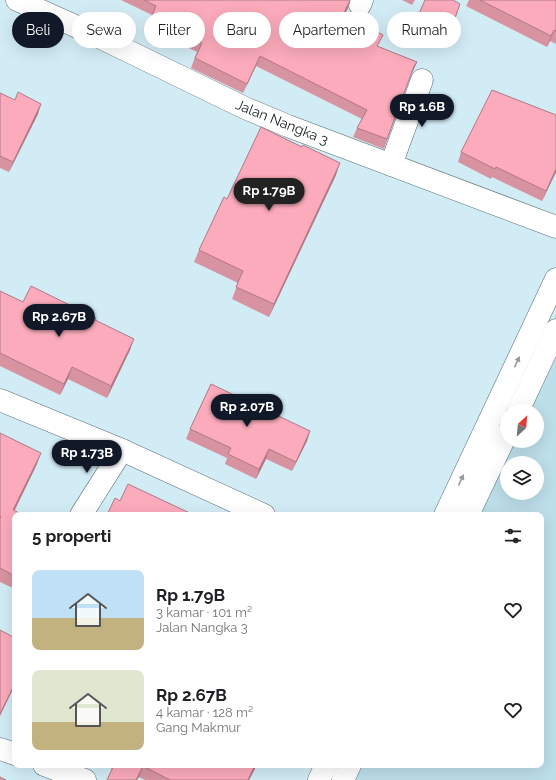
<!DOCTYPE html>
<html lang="id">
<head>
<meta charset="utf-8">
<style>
	body { margin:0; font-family:Raleway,sans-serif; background:#f2f2f2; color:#202124; height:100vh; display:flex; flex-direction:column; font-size:15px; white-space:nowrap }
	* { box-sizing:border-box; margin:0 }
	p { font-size:13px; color:#757577 }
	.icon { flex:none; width:22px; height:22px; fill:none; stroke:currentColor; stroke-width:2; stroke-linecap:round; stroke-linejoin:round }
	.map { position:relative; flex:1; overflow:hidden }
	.details { position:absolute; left:12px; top:512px; width:532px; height:256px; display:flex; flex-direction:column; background:#fff; border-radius:8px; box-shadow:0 4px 16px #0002 }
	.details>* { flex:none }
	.banner { position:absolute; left:12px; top:12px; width:532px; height:36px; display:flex; gap:8px }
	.needle { width:26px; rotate:26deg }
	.tools { position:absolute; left:500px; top:404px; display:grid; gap:8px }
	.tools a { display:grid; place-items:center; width:44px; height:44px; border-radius:50%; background:#fff; box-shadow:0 4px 16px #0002; font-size:20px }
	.price { position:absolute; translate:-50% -34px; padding:0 9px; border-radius:14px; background:#111827; color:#fff; font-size:13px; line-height:26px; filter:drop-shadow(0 1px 2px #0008) }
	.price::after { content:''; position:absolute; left:50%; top:24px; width:12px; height:9px; margin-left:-6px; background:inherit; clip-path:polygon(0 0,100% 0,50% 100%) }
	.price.selected { background:#222; color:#fff }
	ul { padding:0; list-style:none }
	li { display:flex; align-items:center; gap:12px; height:100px; padding:0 20px }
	li span { display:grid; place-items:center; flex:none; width:112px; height:80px; border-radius:8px; color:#555 }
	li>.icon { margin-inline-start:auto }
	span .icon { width:48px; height:48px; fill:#fffc; stroke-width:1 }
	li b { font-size:17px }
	h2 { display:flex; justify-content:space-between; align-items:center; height:48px; padding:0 20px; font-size:17px }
	.tag { padding:0 14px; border-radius:18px; background:#fff; box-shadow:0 4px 16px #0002; font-size:14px; line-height:36px }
	.tag.selected { background:#111827; color:#fff }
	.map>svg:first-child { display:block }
</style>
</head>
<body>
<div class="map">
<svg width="556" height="780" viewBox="0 0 556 780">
	<rect width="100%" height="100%" fill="#d2ecf5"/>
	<!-- built -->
	<path fill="#bddfea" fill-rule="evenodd" d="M556,313V780H336L343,765H541V515H461L507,417V441H537V411H510ZM507,463H537V493H507Z"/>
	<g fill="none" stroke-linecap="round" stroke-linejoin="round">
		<!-- minor casing -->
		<g stroke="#576e75" stroke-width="23">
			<g id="minor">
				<polyline points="17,0 93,34 245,108 288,126 556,227"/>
				<polyline points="360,5 362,0"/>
				<polyline points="391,165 422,80"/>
				<polyline points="0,400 122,450 264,515"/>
				<polyline points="518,411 556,330"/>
				<polyline points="81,515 122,450"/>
				<polyline points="445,515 556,279"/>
				<polyline points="468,515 507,433"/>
				<polyline points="0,749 15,754"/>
				<polyline points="44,765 85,780"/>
				<polyline points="319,780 326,765"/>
				<polyline points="343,780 350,765"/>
			</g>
		</g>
		<!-- minor -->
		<use href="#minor" stroke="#fff" stroke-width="22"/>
	</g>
	<!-- wall -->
	<g fill="#d893a1">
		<polygon points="121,0 350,0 348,8 344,16 378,47 417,62 413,71 410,76 384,149 353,137 357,128 362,119 256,66 243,93 191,68 197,52 147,28 152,15"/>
		<polygon points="402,0 415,0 412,5"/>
		<polygon points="469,0 556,0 556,44 550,41 547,47 466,6"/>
		<polygon points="460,4 449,35 417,19 419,14"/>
		<polygon points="0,93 38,114 9,172 0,168"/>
		<polygon points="556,115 556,172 542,201 492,177 491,179 458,162 461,152"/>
		<polygon points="336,175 269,317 232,299 238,283 194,262 199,250 227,199"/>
		<polygon points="0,291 23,302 96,320 130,350 107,398 68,379 60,395 0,366"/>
		<polygon points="190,429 310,431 307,441 292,471 266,459 256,479 225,464 227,458 186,439"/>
		<polygon points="0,433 37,464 15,510 15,589 0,582"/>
		<polygon points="104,765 256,765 249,780 145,780 139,777 112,769"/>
	</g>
	<!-- shaded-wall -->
	<g fill="#b07883">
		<polygon points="351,0 348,8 339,25 343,15"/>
		<polygon points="554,30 550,41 547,47 551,36"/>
		<polygon points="260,56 256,66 243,93 247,84"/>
		<polygon points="417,62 413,71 410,76 414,66"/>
		<polygon points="41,104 38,114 9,172 13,162"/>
		<polygon points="340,163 336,175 269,317 274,304"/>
		<polygon points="556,169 556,172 542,201 546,191"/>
		<polygon points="134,339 130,350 107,398 111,386"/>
		<polygon points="72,367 68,379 60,395 64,384"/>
		<polygon points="310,431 307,441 292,471 296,462"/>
		<polygon points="269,449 266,459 256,479 259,469"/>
		<polygon points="41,453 37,464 9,521 13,510"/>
		<polygon points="15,683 15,685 0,716 0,714"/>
		<polygon points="255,765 256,765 255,769 249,780 248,780"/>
		<polygon points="143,766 139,777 137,780 136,780"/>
	</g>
	<!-- building -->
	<g fill="#fbabbb" stroke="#b07883">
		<polygon points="144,0 350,0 343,15 383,35 377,46 417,62 414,66 387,139 357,128 367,110 260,56 247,84 195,58 202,43 151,18 156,6"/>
		<polygon points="425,0 453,0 460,4 451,29 419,14"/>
		<polygon points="480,0 556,0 556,31 554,30 551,36"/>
		<polygon points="492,90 556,115 556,169 546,191 496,167 495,169 461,152"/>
		<polygon points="18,92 41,104 13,162 0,156 0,93 15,100"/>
		<polygon points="261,127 302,147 303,145 340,163 274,304 236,287 243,271 199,250 224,197 227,199"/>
		<polygon points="31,286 96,318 95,320 134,339 111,386 72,367 64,384 0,353 0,291 23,302"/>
		<polygon points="211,384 310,431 296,462 269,449 259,469 228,454 231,448 190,429"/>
		<polygon points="0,433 41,453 13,510 24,515 15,515 15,576 0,568 0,518 1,517 0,516"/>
		<polygon points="128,484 194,515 107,515 115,498 120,501"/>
		<polygon points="0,630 15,638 15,683 0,714"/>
		<polygon points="114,765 255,765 248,780 170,780 143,766 136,780 107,780"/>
		<polygon points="0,777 6,780 0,780"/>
	</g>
	<!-- one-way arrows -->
	<defs><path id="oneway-solid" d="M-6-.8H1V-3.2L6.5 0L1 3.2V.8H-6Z"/></defs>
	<g fill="#979b9c">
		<use href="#oneway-solid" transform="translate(517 362) rotate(-65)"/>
		<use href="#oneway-solid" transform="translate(461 480) rotate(-65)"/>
	</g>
	<g text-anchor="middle" stroke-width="3" stroke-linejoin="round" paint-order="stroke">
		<!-- street labels -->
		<g font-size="14" fill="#172124" stroke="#fff">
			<text transform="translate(282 122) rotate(22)" y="5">Jalan Nangka 3</text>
		</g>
	</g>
</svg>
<div class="tools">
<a><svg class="needle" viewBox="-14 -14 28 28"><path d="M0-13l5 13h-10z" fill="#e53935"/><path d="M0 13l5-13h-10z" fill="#757577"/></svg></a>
<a><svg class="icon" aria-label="layers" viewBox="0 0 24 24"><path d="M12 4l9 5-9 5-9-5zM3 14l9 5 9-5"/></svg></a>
</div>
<b class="price" style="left:422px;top:128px">Rp 1.6B</b>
<b class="price selected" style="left:269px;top:212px">Rp 1.79B</b>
<b class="price" style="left:59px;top:338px">Rp 2.67B</b>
<b class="price" style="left:247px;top:428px">Rp 2.07B</b>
<b class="price" style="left:87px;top:474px">Rp 1.73B</b>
<div class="banner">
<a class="tag selected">Beli</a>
<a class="tag">Sewa</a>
<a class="tag">Filter</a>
<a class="tag">Baru</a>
<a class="tag">Apartemen</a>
<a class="tag">Rumah</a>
</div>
<section class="details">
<h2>5 properti<svg class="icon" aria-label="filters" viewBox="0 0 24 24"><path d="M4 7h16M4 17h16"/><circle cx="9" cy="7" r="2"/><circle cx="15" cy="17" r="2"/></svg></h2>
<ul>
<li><span style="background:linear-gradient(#bfe0f5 60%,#c2b280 0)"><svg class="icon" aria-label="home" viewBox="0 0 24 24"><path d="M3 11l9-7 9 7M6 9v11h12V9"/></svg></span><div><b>Rp 1.79B</b><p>3 kamar · 101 m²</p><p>Jalan Nangka 3</p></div><svg class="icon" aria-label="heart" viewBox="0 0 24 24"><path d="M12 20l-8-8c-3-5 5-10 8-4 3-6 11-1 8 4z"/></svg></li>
<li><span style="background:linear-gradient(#dfe7d0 65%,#c2b280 0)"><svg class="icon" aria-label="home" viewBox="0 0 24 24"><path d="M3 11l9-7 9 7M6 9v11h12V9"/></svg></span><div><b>Rp 2.67B</b><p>4 kamar · 128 m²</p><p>Gang Makmur</p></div><svg class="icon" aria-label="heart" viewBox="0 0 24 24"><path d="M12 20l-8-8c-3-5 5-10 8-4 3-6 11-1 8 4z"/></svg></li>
</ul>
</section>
</div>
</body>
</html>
